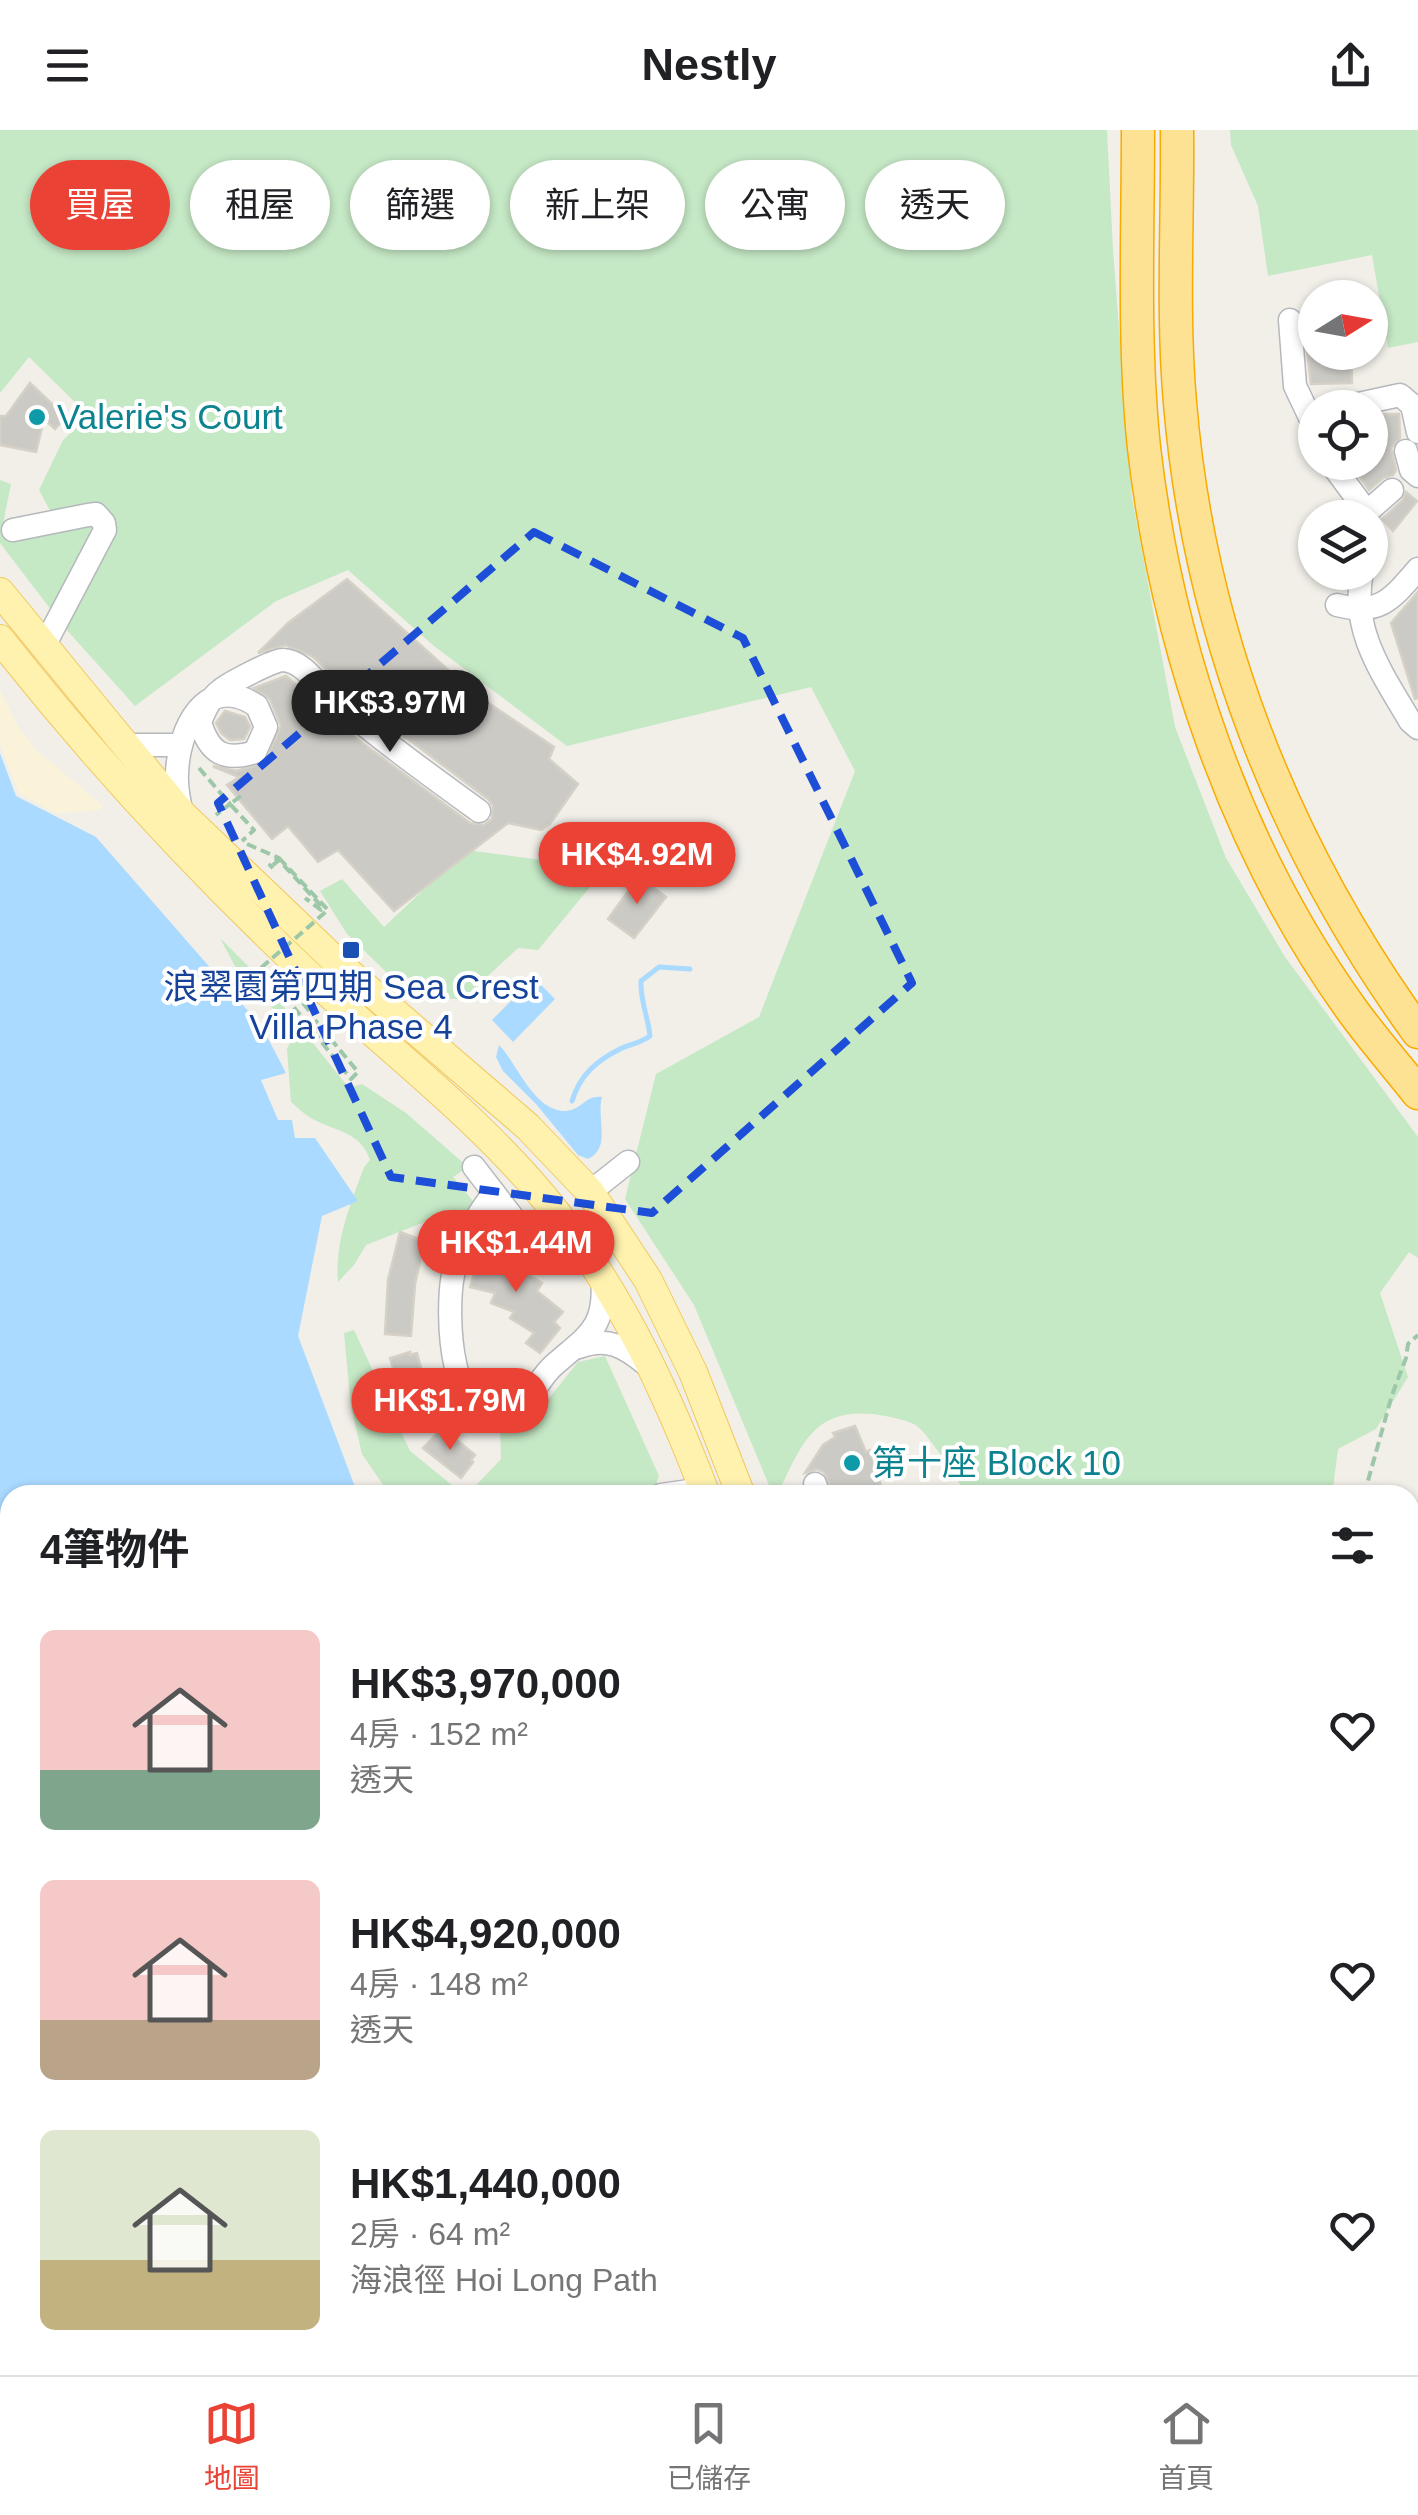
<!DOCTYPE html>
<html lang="zh-TW">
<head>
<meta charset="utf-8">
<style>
	body { margin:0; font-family:Helvetica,"Noto Sans TC",sans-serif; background:#f2f2f2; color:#202124; height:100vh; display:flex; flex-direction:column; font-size:38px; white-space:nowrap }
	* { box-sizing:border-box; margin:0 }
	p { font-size:32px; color:#757577 }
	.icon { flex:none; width:55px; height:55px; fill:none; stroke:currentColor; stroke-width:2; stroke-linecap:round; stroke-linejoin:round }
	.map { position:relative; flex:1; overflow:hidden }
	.details { position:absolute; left:0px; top:1355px; width:1420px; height:890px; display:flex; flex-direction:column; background:#fff; border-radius:30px 30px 0 0; box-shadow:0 2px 8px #0004 }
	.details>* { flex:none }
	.top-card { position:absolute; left:30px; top:30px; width:1360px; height:90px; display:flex; gap:20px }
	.needle { width:65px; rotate:79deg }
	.buttons { position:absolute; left:1298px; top:150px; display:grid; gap:20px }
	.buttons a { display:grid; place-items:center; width:90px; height:90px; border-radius:50%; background:#fff; box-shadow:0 2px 8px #0004; font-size:50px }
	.price { position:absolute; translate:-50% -85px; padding:0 22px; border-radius:35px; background:#ea4335; color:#fff; font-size:32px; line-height:65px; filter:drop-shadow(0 2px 5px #0008) }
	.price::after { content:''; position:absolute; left:50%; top:60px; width:30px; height:22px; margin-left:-15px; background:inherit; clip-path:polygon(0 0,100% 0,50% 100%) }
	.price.on { background:#222; color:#fff }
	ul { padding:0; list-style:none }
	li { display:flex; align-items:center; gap:30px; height:250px; padding:0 40px }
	li span { display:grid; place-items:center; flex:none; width:280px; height:200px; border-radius:15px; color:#555 }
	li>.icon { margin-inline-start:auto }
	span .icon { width:120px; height:120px; fill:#fffc; stroke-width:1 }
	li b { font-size:42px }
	h2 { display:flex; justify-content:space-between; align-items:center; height:120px; padding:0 40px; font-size:42px }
	.tag { padding:0 35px; border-radius:45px; background:#fff; box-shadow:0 2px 8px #0004; font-size:35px; line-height:90px }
	.tag.on { background:#ea4335; color:#fff }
	header { display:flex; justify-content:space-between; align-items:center; height:130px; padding:0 40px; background:#fff; font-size:45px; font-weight:800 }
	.tabs { display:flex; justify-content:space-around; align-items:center; height:140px; border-top:2px solid #e0e0e0; background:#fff; font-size:28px; color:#757577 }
	.tabs a { display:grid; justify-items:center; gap:5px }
	.tabs .on { color:#ea4335 }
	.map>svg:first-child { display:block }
</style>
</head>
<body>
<header><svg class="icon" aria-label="menu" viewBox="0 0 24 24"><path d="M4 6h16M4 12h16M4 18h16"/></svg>Nestly<svg class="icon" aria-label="share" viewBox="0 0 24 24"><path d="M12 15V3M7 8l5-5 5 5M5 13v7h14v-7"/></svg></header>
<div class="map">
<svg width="1418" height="2245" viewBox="0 0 1418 2245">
	<rect width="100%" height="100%" fill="#f1efe8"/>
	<!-- green -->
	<g fill="#c5e8c5">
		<path d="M0,0H1107L1113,120L1132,368L1175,597L1226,728L1285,827L1418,1007V1128L1409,1122L1380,1163L1408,1247L1376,1299L1338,1319L1332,1365H1010L1005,1360L998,1365H968C956,1349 931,1307 917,1296C907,1289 885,1286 873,1284C811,1278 801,1318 777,1365H773L694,1175L625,1069L656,944L759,887L855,641L811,557L567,616L434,516L348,440L276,471L135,576L65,498L109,387L54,388L39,360L63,310L89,286L29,227L0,263Z"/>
		<polygon points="1230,0 1418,0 1418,212 1388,218 1372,125 1268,146 1258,76 1231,15"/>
		<polygon points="0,350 11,354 1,404 26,407 92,394 97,402 52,481 0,413"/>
		<polygon points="466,720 556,732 595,751 538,820 518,818 463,869 413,868 347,804 320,761 342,749 384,797"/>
		<path d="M220,808L263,851L349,958L362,954L406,983L468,1037L453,1047L477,1076L459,1085L440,1086L366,1115L354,1135L338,1152C335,1110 350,1076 364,1037L370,1030C361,1001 333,1001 311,988C304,984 298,978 291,972L287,919L295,903L236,838Z"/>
		<polygon points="354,1200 410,1321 464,1365 390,1365 362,1324 351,1277 344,1203"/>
		<polygon points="605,1226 659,1346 652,1365 467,1365 501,1329 500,1300 537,1283 578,1232"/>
	</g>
	<!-- sand -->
	<polygon fill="#fbf3d9" points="0,560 17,595 36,620 103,676 99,680 56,683 19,663 0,614"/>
	<!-- water -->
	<g fill="#aadaff">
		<polygon points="0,623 16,666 96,707 262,897 286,943 261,950 278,990 292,990 295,1008 315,1008 358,1071 322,1086 298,1206 358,1365 10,1365 10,2235 1398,2235 1405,2245 0,2245"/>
		<polygon points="534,848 555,869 513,912 492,890"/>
		<path d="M499,915C517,933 534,982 566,981C582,980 585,965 602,967C596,989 612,1017 588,1029L578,1025L536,974L503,941L496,927Z"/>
	</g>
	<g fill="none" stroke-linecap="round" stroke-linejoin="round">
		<!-- stream -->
		<path stroke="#aadaff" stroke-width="5" d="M572,971C580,945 596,931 620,919C630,914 641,913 650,906C648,886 640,871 641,851L659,837L690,839"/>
	</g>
	<!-- building -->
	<g fill="#cccac5" stroke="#d6d1c6" stroke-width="2.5">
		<polygon points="1302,181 1315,181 1315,222 1351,222 1352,253 1311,254"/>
		<polygon points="30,253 66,287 55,299 44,289 36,322 0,315 0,286 6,286"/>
		<polygon points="1382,284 1399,284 1400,308 1391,318 1396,340 1393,345 1383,348 1369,360 1349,332 1370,332 1382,318"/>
		<polygon points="1406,362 1417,371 1393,401 1382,389 1402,371"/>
		<polygon points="347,449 475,564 554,617 549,629 578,654 550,694 541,700 508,693 394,781 338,720 318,732 288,696 272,709 227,655 239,647 214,637 214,636 236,641 265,633 281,596 270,569 254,558 286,546 357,609 470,693 484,695 492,689 493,676 488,669 376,585 312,526 285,515 258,523 288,493"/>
		<polygon points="1418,462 1418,568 1415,569 1391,493"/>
		<polygon points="225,581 245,587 250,597 244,609 230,610 221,603 216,593"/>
		<polygon points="635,744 666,767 634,808 608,789 629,760 628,755"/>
		<polygon points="400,1102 425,1111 415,1154 411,1206 385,1204 388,1150"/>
		<polygon points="481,1111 491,1114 489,1121 517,1133 515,1137 542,1153 537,1161 563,1182 554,1192 560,1198 540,1223 526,1213 534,1203 510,1188 514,1182 491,1173 495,1163 470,1157 474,1144 469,1143"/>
		<polygon points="410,1222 410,1225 417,1223 428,1264 422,1266 423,1269 404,1275 390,1228"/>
		<polygon points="855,1296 866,1322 870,1320 884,1365 834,1365 824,1342 817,1339 805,1343 823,1315 835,1307 833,1303"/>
		<polygon points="442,1298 475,1325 471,1330 473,1332 461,1348 423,1318"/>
	</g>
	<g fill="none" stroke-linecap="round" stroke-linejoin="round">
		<!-- minor casing -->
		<g stroke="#b5b8bc" stroke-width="25">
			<g id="minor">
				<polyline points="1290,190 1295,256 1315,298"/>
				<polyline points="1340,278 1400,265 1412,275 1418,302"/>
				<polyline points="1406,321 1411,340 1418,346"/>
				<polyline points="1330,332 1367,382 1367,388"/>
				<polyline points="1367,382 1392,360"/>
				<polyline points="13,400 88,385 96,384 104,393 105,400 43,518"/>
				<path d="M1362,442C1350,500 1382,543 1410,591L1418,598"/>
				<path d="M1337,475C1380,486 1392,469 1418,439"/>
				<polyline points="125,615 180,615"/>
				<path d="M182,684C179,671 176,658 177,644C178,600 205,541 257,576L266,597L255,622C224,632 209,623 200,592C205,580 210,568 221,560C228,554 275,529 283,530C303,531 317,554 331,567C378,608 428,644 479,681"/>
				<polyline points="474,1037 514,1089"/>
				<polyline points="590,1062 628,1032"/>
				<path d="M494,1063C475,1087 460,1114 453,1145C446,1179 447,1309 513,1279C532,1270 539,1248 554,1235C588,1205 607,1198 602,1147"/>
				<path d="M579,1217C608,1206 625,1217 647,1235"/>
				<polyline points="815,1354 819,1365"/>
				<polyline points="661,1365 703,1359 703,1365"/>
				<polyline points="1410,1765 1418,1788"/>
			</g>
		</g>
		<!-- major casing -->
		<g stroke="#f2c960" stroke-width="30">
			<g id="major">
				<polyline points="0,462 182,684 342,837 527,996 590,1062 648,1150 693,1242 741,1365"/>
				<path d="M0,509C95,630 200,743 313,849C396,926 488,995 558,1085C624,1169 668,1266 706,1365"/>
				<polyline points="1410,2049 1418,2061"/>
				<polyline points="1410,2100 1418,2112"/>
			</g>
		</g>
		<!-- highway casing -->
		<g stroke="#f9ab00" stroke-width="35">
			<g id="highway">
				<path d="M1138,0C1138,105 1133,213 1144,318C1167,515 1235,718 1352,880C1372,908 1396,935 1418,963"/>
				<path d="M1177,0C1178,90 1172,182 1180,273C1199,501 1283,716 1418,902"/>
			</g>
		</g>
		<!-- path -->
		<g stroke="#9cc7a9" stroke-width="4" stroke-dasharray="10 5" stroke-linecap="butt">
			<polyline points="199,638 230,674 216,685"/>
			<polyline points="241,666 230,674 254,700 242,711"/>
			<polyline points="247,714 279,728 270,735 273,738"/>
			<polyline points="273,735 279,730 323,778 321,780 305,768"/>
			<polyline points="303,873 311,883"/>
			<polyline points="329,909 333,906"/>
			<polyline points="1364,1365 1392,1265 1406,1228 1408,1214 1418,1205"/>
			<polyline points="1418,1445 1410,1448 1418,1461"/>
			<polyline points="1410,1484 1418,1495"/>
			<polyline points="1410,1669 1418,1668"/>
		</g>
		<!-- minor -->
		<use href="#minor" stroke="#fff" stroke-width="22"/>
		<!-- major -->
		<use href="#major" stroke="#fff2af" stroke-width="28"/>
		<!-- highway -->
		<use href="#highway" stroke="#fde293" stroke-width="32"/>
		<!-- path-bridge -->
		<polyline stroke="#9cc7a9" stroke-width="4" stroke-dasharray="10 5" stroke-linecap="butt" points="279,728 328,780 262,837 351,949 358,942 315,890"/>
	</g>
	<!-- marked area -->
	<path fill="none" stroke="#1d4ed8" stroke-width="8" stroke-dasharray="20 12" stroke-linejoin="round" d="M534,402L743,508L912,853L652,1083L391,1047L218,673Z"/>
	<!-- markers -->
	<g fill="#0f9aa8" stroke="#fff" stroke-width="4">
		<circle cx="37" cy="287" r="10"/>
		<circle cx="852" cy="1333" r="10"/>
	</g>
	<rect fill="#1a4fb4" stroke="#fff" stroke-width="4" x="341" y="810" width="20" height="20" rx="5"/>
	<g text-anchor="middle" stroke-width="8" stroke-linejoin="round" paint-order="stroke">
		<!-- culture labels -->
		<g font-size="35" fill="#0d838f" stroke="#fff" text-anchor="start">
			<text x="57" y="299">Valerie's Court</text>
			<text x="872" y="1345">第十座 Block 10</text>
		</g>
		<!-- transit labels -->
		<g font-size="35" fill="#164399" stroke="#fff">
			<text x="351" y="869">浪翠園第四期 Sea Crest<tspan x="351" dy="40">Villa Phase 4</tspan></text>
		</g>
	</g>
</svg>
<div class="buttons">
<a><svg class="needle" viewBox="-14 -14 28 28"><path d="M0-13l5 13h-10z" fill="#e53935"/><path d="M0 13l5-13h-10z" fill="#757577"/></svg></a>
<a><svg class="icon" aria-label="locate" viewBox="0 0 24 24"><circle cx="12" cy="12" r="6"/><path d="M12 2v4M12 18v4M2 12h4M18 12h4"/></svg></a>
<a><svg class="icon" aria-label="layers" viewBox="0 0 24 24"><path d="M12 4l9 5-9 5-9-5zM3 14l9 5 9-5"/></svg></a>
</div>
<b class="price on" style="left:390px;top:625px">HK$3.97M</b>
<b class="price" style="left:637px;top:777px">HK$4.92M</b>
<b class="price" style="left:516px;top:1165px">HK$1.44M</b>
<b class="price" style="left:450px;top:1323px">HK$1.79M</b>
<div class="top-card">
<a class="tag on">買屋</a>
<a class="tag">租屋</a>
<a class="tag">篩選</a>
<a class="tag">新上架</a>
<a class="tag">公寓</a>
<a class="tag">透天</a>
</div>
<section class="details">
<h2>4筆物件<svg class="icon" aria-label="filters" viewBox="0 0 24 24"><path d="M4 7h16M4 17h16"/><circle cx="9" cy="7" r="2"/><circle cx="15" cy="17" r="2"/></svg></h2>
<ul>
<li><span style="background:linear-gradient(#f6c9c9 70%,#7fa58c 0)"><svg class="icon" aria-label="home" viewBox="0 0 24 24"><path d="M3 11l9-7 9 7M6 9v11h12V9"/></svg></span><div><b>HK$3,970,000</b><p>4房 · 152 m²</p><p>透天</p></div><svg class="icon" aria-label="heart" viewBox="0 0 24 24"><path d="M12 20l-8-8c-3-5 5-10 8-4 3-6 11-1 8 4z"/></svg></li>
<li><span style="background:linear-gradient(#f6c9c9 70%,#b9a48a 0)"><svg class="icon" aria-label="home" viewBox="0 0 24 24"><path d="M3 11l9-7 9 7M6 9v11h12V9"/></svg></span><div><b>HK$4,920,000</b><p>4房 · 148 m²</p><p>透天</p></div><svg class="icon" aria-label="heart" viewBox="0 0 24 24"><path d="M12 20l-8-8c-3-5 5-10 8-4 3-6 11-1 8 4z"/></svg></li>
<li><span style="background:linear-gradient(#dfe7d0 65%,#c2b280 0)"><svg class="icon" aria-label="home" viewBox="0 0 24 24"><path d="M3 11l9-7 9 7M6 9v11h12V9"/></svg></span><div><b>HK$1,440,000</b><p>2房 · 64 m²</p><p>海浪徑 Hoi Long Path</p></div><svg class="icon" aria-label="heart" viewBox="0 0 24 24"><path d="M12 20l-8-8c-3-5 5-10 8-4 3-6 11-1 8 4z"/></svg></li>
</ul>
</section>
</div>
<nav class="tabs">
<a class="on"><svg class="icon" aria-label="map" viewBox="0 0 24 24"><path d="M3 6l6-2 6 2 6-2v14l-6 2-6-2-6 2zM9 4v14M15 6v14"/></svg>地圖</a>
<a><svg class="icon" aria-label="saved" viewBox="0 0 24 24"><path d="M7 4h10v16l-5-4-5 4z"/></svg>已儲存</a>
<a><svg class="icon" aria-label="home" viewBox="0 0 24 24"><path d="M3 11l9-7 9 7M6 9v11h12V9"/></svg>首頁</a>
</nav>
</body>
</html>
